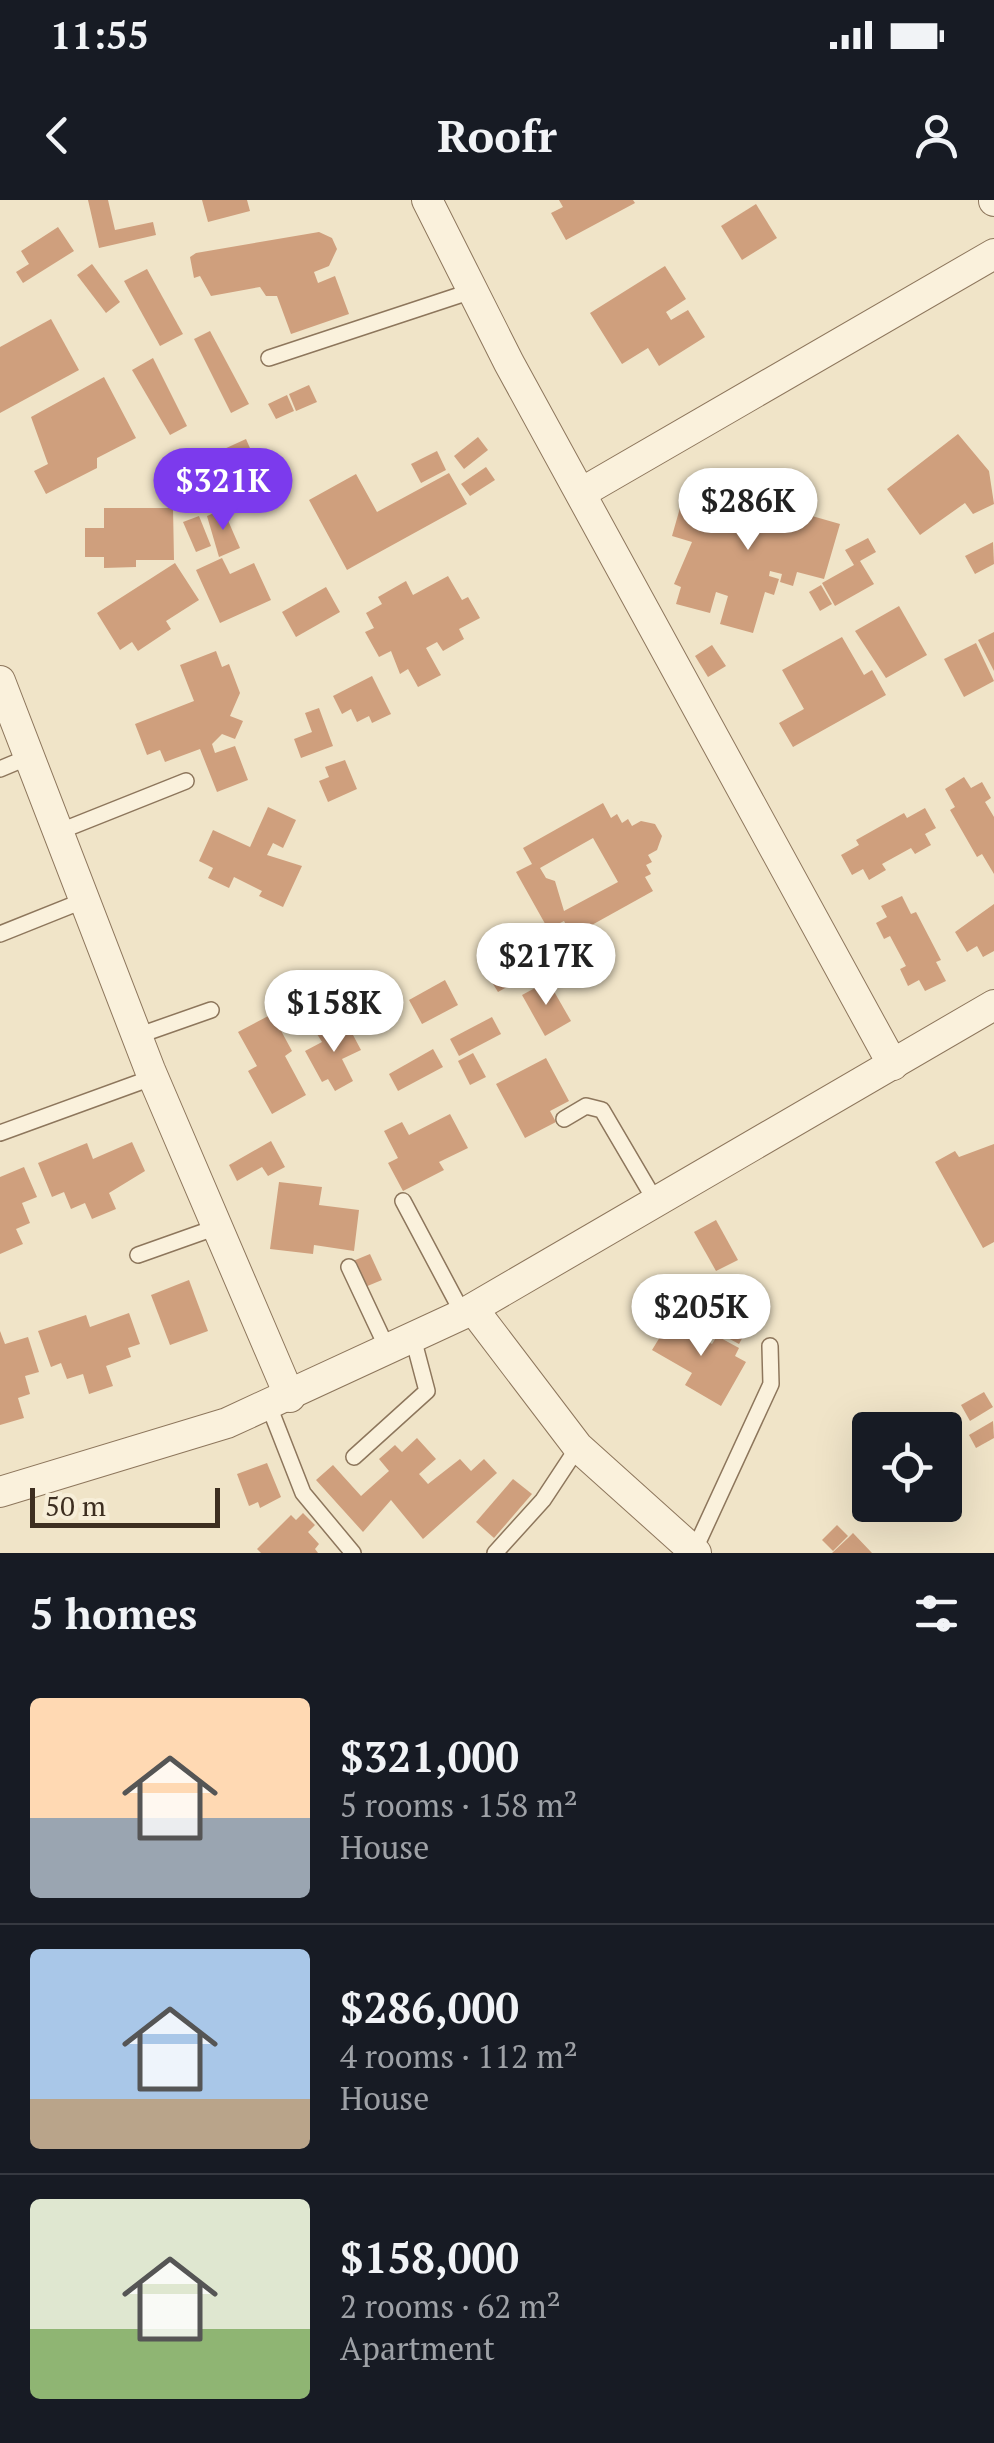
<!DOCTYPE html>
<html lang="en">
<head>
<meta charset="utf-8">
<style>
	body { margin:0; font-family:"PT Serif",serif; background:#20242c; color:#f1f3f6; height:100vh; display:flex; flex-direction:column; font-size:38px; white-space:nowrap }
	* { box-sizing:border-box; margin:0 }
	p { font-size:32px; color:#9ea1a6 }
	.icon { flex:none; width:55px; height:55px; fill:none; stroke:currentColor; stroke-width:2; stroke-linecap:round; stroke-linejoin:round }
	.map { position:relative; height:1353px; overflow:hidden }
	.panel { display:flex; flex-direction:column; background:#171b24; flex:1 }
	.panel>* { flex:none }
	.fabs { position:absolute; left:852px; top:1212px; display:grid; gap:20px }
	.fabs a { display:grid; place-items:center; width:110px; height:110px; border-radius:10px; background:#171b24; box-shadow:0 10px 40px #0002; font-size:50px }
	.scale { position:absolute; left:30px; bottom:25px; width:190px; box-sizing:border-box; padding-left:10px; border:5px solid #3d2e20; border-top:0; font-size:28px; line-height:35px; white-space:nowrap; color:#3d2e20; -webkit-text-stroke:8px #f7eed8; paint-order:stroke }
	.price { position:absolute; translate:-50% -85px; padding:0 22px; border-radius:35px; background:#fff; color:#222; font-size:32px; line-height:65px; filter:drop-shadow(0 2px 5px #0008) }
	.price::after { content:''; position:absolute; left:50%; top:60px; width:30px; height:22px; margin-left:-15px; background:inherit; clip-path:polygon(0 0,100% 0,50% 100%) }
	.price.on { background:#7c3aed; color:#fff }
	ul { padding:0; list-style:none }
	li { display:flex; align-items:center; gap:30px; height:250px; padding:0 30px }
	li+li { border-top:2px solid #363941 }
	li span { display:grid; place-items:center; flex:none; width:280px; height:200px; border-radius:10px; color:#555 }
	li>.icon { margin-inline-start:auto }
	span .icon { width:120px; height:120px; fill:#fffc; stroke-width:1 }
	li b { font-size:42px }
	h2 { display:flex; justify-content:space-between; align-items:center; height:120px; padding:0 30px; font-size:42px }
	.status { display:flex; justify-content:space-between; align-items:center; height:70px; padding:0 50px; background:#171b24; direction:ltr }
	.status svg { height:28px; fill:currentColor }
	header { display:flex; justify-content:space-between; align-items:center; height:130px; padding:0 30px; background:#171b24; font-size:45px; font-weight:600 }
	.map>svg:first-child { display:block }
</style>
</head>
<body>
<div class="status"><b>11:55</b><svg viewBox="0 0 49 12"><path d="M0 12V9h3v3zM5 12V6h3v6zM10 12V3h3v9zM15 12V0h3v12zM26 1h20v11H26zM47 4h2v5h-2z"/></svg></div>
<header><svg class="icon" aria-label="back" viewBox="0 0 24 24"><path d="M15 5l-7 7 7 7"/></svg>Roofr<svg class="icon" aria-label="person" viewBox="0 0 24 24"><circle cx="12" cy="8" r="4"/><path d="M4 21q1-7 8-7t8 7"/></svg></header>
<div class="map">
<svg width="994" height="1353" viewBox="0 0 994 1353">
	<rect width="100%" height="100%" fill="#f0e4c8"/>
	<!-- building -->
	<g fill="#cf9f7d" fill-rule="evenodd">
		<polygon points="88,0 108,0 115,30 153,22 156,35 99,48"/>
		<polygon points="202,0 247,0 250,11 208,22"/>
		<polygon points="559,0 633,0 635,3 566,40 551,13 563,7"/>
		<polygon points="756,4 777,38 742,60 721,26"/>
		<polygon points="58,27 74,51 23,83 16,72 29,64 21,51"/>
		<polygon points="319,32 332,38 337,49 329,66 314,72 318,83 335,76 349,114 291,134 277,96 266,96 260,87 211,96 200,76 194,78 190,57 196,53"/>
		<polygon points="92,64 120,102 106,113 77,75"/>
		<polygon points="665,66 686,99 666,112 671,120 688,110 705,137 659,166 648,148 622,164 590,113"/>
		<polygon points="147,69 183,134 160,146 124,81"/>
		<polygon points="51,119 79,170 0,213 0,147"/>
		<polygon points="210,131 249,204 231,213 194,139"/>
		<polygon points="153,158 187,226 170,235 132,170"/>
		<polygon points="104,177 136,238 97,258 97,268 46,294 34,271 48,264 31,217"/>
		<polygon points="309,185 317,202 296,211 289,194"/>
		<polygon points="287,195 294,211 276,219 268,204"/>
		<polygon points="958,234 989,271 994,304 973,314 965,303 920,335 887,289"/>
		<polygon points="478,237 488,250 464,269 454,256"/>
		<polygon points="246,239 272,298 237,313 211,255"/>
		<polygon points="437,251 446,270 421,283 411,264"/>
		<polygon points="486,267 495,280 470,296 461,284"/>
		<polygon points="449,273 467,304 347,370 309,300 356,274 377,312"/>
		<polygon points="735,281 781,294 777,306 840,324 824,379 797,372 793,386 780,382 782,374 770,371 769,376 779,379 774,395 765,392 753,433 720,424 728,396 716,392 710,413 676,404 681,387 674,384 692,342 672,336 682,301 731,315"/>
		<polygon points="104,308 173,308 174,360 136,360 136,367 104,368 104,357 85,357 85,328 104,328"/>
		<polygon points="223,309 240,348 219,357 207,316"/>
		<polygon points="199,316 211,346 196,352 183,322"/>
		<polygon points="868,338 876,352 860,361 874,384 835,406 822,383 854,365 845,350"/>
		<polygon points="993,342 994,364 975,374 965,356"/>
		<polygon points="222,358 230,374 254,363 271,400 220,423 196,370"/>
		<polygon points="175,363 199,400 166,421 171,429 138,451 132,442 120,450 97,413"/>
		<polygon points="448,376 462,400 468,397 480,418 459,429 464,439 443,451 437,442 426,448 441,475 418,487 408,469 400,474 391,451 379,457 365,432 374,428 366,413 382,404 378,397 406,381 413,395"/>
		<polygon points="821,385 832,404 820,411 809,392"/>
		<polygon points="326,387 340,412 296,437 282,412"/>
		<polygon points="899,406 927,455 886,478 855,431"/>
		<polygon points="994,432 994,471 978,440"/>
		<polygon points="842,437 864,475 872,470 886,495 793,547 779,523 804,509 782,470"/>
		<polygon points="976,443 994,481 964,497 944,459"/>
		<polygon points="712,445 726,466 708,477 695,456"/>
		<polygon points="216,451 222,467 229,464 240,493 230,516 243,521 235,539 222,534 212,544 215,553 235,546 248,580 217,592 200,549 165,562 160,550 147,555 135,524 194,501 180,465"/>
		<polygon points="372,476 391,514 372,523 369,516 357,522 351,509 342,514 333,496"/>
		<polygon points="319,508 333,546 301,558 294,539 312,532 305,513"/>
		<polygon points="345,560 357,589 328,602 319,581 329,577 325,567"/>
		<polygon points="964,577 971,588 982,582 991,598 985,602 994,617 994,674 982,654 977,657 950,610 955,607 945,589"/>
		<path d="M603,603L611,618L617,614L622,623L628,619L632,626L641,621L655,624L662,636L657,650L648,655L652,662L646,665L651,674L645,677L653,691L572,736L564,721L548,729L516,672L532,664L523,648ZM593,638L618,682L564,711L555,681L546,678L540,668Z"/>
		<polygon points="268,607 296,620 283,648 273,643 267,655 302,666 283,707 259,696 262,691 234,677 229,688 208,678 213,668 199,661 213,630 250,647"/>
		<polygon points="925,608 936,628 925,634 931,645 915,654 911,648 882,664 886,670 869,680 863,669 852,675 841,655 859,645 856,640 904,613 907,618"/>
		<polygon points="902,696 911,714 916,712 941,760 936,762 946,781 925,791 919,780 908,786 900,769 906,766 890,736 884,739 876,723 887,717 881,706"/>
		<polygon points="994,704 994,751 983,757 977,746 967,752 955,732"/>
		<polygon points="520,758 530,774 498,792 488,776"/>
		<polygon points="445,780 458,805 422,824 409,800"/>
		<polygon points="548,781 571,821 545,836 522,795"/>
		<polygon points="272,814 292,851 285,856 306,895 272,914 248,871 257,866 238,832"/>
		<polygon points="492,817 501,834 459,856 450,839"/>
		<polygon points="345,820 361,850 342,859 353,881 335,891 328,879 322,882 305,851 322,842 317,834"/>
		<polygon points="433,849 443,867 398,891 389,874"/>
		<polygon points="473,853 486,877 470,885 458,861"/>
		<polygon points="546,858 569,901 550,911 556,922 525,938 496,884"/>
		<polygon points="450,914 468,948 439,962 444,970 403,991 388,963 398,958 384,931 402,922 409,935"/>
		<polygon points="271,941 285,967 268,976 262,967 237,981 229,965"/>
		<polygon points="132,942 145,971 109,993 116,1009 92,1019 85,1003 71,1009 64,992 52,997 38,963 87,943 93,959"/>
		<polygon points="994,944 994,1042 983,1048 935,962 955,951 959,957"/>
		<polygon points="24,967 37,997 22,1003 30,1023 16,1029 23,1044 0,1054 0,977"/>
		<polygon points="279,982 322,987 319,1005 359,1010 354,1051 314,1045 313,1054 270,1049"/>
		<polygon points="716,1020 738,1060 716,1071 694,1032"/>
		<polygon points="370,1054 382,1080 365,1087 353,1061"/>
		<polygon points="189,1080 208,1131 170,1145 151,1095"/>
		<polygon points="731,1097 757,1111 739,1144 713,1130"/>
		<polygon points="129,1113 140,1144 128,1148 131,1157 106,1166 113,1186 89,1194 83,1174 67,1179 61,1163 51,1167 38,1131 86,1115 90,1127"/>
		<polygon points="674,1114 700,1128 696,1135 712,1144 717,1136 739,1148 735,1156 746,1162 721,1206 685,1185 692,1173 652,1150"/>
		<polygon points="0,1131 5,1144 28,1137 39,1172 25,1176 30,1194 18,1198 24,1218 0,1225"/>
		<polygon points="984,1192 993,1207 970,1221 961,1205"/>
		<polygon points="993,1221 994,1238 976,1248 969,1235"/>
		<polygon points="417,1238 436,1259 419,1274 428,1284 460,1259 471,1271 484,1259 497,1273 423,1339 391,1300 363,1332 316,1280 333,1265 361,1296 389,1271 379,1259 395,1245 402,1252"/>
		<polygon points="267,1263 281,1297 260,1308 258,1302 249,1306 237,1274"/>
		<polygon points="513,1279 532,1294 494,1338 476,1322"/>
		<polygon points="303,1313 315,1325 308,1332 319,1344 315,1349 318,1353 261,1353 257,1349 291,1315 296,1320"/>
		<polygon points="837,1325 848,1336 833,1351 822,1340"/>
		<polygon points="853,1333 872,1353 832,1353 848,1338"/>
	</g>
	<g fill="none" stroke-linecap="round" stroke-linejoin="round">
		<!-- service casing -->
		<g stroke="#8d765c" stroke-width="18">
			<g id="service">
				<polyline points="269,158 472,91"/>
				<polyline points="0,569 31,556"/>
				<polyline points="58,632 186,581"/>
				<polyline points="0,734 85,700"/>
				<polyline points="137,836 211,810"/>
				<polyline points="564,919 586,906 602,910 656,1002"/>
				<polyline points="0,933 154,877"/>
				<polyline points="403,1001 463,1114"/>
				<polyline points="138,1055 217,1027"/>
				<polyline points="349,1067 388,1150"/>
				<polyline points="269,1206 303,1293 353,1353"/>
				<polyline points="354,1257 427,1191 413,1138"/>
				<polyline points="694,1351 771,1184 770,1146"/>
				<polyline points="495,1353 543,1300 578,1247"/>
			</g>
		</g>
		<!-- minor casing -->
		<g stroke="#8d765c" stroke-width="32">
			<g id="minor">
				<polyline points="427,0 509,163 893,865"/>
				<polyline points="994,0 994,1"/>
				<polyline points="581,293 994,54"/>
				<polyline points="0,481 150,870 290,1197"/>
				<polyline points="473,1109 578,1247 696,1353"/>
				<polyline points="0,1292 227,1223 463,1114 994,805"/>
			</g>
		</g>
		<!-- service -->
		<use href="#service" stroke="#faf1dc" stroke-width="15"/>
		<!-- minor -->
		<use href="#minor" stroke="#faf1dc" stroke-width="30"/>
	</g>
</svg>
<div class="fabs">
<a><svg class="icon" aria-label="locate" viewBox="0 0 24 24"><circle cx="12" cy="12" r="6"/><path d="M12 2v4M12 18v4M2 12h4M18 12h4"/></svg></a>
</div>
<div class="scale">50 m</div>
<b class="price on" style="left:223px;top:333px">$321K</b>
<b class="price" style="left:748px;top:353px">$286K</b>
<b class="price" style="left:546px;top:808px">$217K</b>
<b class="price" style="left:334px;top:855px">$158K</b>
<b class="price" style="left:701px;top:1159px">$205K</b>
</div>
<section class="panel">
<h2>5 homes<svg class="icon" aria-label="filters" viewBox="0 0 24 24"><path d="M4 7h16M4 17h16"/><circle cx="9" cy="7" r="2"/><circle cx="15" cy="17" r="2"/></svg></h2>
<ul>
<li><span style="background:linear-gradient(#ffd9b3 60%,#9aa5b1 0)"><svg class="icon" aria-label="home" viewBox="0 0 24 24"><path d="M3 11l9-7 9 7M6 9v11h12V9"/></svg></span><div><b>$321,000</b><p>5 rooms · 158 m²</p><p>House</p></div></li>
<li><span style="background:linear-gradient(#a9c7e8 75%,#b9a48a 0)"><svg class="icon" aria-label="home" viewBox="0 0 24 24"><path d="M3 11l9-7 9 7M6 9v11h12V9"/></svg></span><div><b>$286,000</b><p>4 rooms · 112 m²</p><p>House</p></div></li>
<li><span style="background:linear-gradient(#dfe7d0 65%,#8fb573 0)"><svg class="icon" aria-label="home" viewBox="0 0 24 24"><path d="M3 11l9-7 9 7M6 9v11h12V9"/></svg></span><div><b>$158,000</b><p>2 rooms · 62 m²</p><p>Apartment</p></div></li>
</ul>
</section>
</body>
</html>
